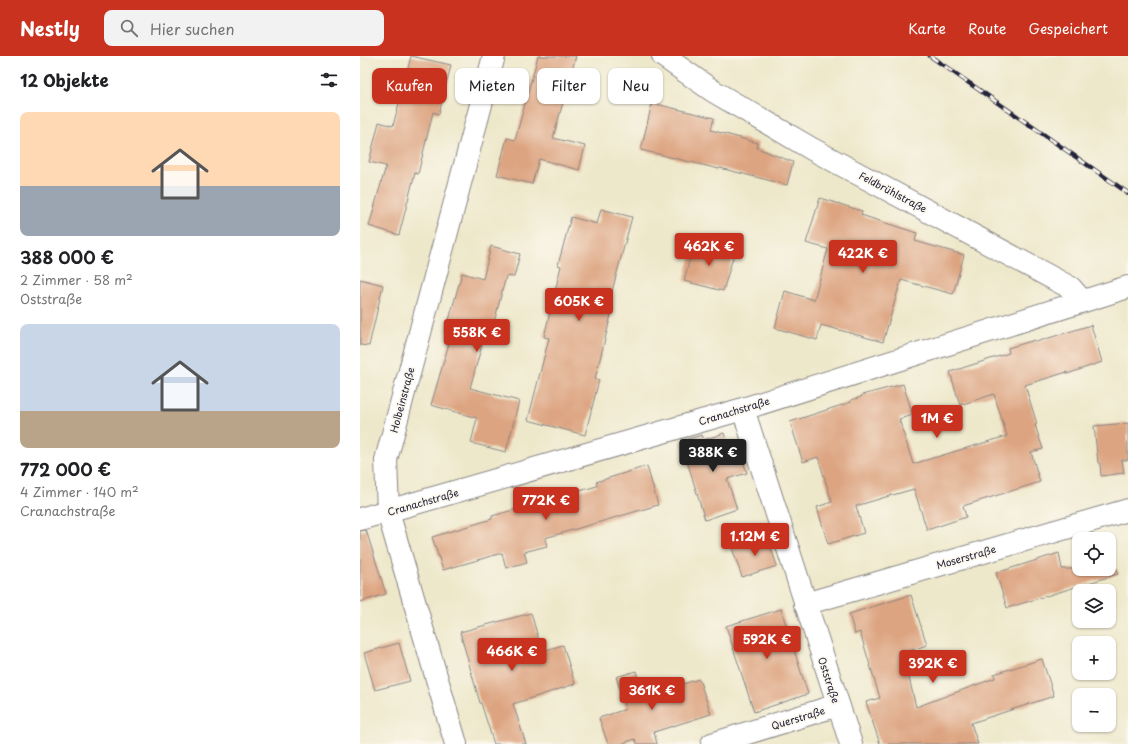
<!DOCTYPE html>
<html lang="de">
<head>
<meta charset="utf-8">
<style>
	body { margin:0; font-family:"Playpen Sans",sans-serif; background:#f2f2f2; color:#202124; height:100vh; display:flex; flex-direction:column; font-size:15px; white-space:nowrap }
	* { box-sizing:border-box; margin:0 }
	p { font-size:13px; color:#757577 }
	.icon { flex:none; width:22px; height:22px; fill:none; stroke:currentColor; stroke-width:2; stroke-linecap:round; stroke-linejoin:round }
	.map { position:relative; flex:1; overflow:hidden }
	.sheet { display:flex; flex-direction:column; background:#fff; width:360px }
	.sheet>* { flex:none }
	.top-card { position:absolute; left:12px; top:12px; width:380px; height:36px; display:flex; gap:8px }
	.fabs { position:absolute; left:712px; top:476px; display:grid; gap:8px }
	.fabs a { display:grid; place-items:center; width:44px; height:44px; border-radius:8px; background:#fff; box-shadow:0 1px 3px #0004; font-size:20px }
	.price { position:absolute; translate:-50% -34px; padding:0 9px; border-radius:4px; background:#c8321e; color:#fff; font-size:13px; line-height:26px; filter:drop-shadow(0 1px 2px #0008) }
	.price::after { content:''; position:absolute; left:50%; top:24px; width:12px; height:9px; margin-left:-6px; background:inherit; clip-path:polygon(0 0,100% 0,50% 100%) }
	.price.active { background:#222; color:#fff }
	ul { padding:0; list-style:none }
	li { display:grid; align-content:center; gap:8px; height:212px; padding:0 20px }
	li span { display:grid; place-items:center; height:124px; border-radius:8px; color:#555 }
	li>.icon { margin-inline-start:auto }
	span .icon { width:72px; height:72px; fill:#fffc; stroke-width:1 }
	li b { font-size:17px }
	h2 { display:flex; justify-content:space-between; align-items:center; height:48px; padding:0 20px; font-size:17px }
	.tag { padding:0 14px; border-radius:8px; background:#fff; box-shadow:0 1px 3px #0004; font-size:14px; line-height:36px }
	.tag.active { background:#c8321e; color:#fff }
	header { display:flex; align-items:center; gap:24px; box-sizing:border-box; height:56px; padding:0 20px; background:#c8321e; color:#fff }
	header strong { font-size:19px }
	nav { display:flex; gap:22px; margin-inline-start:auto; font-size:14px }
	.search { width:280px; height:36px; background:#f2f2f2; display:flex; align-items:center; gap:10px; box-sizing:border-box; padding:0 14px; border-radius:8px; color:#757577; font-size:15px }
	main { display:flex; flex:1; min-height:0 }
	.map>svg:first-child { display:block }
</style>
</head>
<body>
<header>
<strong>Nestly</strong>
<div class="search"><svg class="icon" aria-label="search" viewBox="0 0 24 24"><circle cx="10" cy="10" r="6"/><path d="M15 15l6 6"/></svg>Hier suchen</div>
<nav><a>Karte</a><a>Route</a><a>Gespeichert</a></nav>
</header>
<main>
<section class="sheet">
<h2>12 Objekte<svg class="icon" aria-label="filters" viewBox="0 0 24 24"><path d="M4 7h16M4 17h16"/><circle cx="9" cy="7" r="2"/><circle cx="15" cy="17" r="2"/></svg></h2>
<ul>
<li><span style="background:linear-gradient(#ffd9b3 60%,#9aa5b1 0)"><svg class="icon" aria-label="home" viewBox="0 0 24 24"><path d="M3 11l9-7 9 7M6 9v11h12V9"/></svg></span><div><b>388 000 €</b><p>2 Zimmer · 58 m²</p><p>Oststraße</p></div></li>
<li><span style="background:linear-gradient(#c9d6e8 70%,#b9a48a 0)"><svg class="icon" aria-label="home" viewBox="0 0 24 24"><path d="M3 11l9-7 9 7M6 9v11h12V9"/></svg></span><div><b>772 000 €</b><p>4 Zimmer · 140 m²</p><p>Cranachstraße</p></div></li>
</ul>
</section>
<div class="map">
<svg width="768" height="688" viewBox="0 0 768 688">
	<rect width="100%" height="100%" fill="#fbf7ec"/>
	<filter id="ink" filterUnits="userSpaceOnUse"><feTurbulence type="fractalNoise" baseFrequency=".025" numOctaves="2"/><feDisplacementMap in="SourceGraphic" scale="8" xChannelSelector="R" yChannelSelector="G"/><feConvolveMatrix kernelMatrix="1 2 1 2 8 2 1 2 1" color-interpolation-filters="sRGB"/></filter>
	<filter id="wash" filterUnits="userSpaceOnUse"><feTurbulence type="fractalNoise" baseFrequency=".012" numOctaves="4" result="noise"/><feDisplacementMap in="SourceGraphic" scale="16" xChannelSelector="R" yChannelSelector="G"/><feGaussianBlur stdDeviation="0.9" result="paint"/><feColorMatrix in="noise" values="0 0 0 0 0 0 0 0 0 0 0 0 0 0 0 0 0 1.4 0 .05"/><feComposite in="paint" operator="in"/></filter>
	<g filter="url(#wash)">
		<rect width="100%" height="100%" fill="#eee8cb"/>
		<g id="blocks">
			<!-- building -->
			<g fill="#dda481">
				<polygon points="51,0 91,9 79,58 73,56 58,118 55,117 39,179 9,170 26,110 9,106 19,66 33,70"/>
				<polygon points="178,0 216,0 193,82 225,90 219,114 179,103 172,128 137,119 147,82 155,84"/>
				<polygon points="292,47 354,62 351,74 398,87 397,92 433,106 427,129 360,112 359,113 281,94"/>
				<polygon points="460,142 502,155 501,159 557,177 555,185 604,199 593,238 541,224 523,286 461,269 457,284 415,272 425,235 454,244 468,193 446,187"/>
				<polygon points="241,153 272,161 248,250 253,251 235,323 239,324 225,379 168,364 189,282 184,281 201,210 198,209 211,161 237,168"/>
				<polygon points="334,187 374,198 363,235 324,225"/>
				<polygon points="131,190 160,198 154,221 146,220 129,286 123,285 110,332 159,345 146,396 111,387 117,362 71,349 92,277 86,275 102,217 123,223"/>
				<polygon points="0,223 23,229 9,290 0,289"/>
				<polygon points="731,269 742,306 707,318 707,316 665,329 677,368 675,369 683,393 671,396 680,426 603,450 606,461 567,474 554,433 529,440 496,450 504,477 468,488 457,451 472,446 458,401 443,406 430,366 491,346 491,344 501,341 502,339 543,328 553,359 539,363 553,408 647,380 634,338 600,349 590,316 649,297 648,292 675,284 676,286"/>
				<polygon points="768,367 768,404 762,404 764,417 741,420 740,407 738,407 734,370"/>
				<polygon points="364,377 369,395 379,392 387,417 367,423 377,453 345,464 321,385 342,379 344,384"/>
				<polygon points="287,410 298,449 185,482 187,490 164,496 167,506 146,512 142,497 83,514 72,481 132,463 132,460 237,430 236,426"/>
				<polygon points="6,474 26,538 0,546 0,475"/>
				<polygon points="407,480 417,510 382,521 372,492"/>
				<polygon points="699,497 702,513 757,513 758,518 647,552 636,517"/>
				<polygon points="551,539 567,589 543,597 556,651 635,622 634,618 682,603 694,640 611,667 618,688 520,688 506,646 520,642 500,576 495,578 489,558"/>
				<polygon points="421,553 448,638 394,656 366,570"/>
				<polygon points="171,557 182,595 203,589 215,628 153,648 166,688 134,688 121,647 120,647 100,576"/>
				<polygon points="39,587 50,625 15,634 4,597"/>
				<polygon points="276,615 283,640 339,623 351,658 294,676 297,688 277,688 275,683 261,688 248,688 239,662 266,653 256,621"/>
			</g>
		</g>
	</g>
	<g filter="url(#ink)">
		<use href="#blocks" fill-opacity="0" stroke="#888583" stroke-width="1"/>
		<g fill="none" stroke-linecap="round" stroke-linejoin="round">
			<!-- minor casing -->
			<g stroke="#888583" stroke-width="24">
				<g id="minor">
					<polyline points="303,0 353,35 452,93 711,232 722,245"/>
					<polyline points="383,353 491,688"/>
					<polyline points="0,463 383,353 768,231"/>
					<polyline points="445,548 768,454"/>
					<polyline points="96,688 28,456 26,404 134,0"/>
					<polyline points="352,688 478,649"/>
				</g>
			</g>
			<!-- minor -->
			<use href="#minor" stroke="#fff" stroke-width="22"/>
			<!-- rail casing -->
			<g stroke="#22223b" stroke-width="4.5">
				<polyline id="rail" points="570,0 768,137"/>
			</g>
			<!-- rail -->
			<use href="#rail" stroke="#fbf7ec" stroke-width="3" stroke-dasharray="9" stroke-linecap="butt"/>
		</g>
	</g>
	<g text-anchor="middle" stroke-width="3.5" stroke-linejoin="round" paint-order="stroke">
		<!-- street labels -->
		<g font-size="10" fill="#22223b" stroke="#fbf7ec">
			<text transform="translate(533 136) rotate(28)" y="4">Feldbrühlstraße</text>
			<text transform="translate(42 344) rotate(-75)" y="4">Holbeinstraße</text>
			<text transform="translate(374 355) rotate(-17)" y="4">Cranachstraße</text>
			<text transform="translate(63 446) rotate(-16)" y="4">Cranachstraße</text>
			<text transform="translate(606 501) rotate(-16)" y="4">Moserstraße</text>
			<text transform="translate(469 624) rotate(72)" y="4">Oststraße</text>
			<text transform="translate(438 662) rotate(-17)" y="4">Querstraße</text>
		</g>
	</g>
</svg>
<div class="fabs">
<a><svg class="icon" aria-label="locate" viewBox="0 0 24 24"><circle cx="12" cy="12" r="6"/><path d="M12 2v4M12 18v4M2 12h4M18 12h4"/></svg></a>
<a><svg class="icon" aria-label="layers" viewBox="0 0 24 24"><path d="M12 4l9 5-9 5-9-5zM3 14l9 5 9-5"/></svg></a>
<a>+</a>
<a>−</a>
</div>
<b class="price" style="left:349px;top:211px">462K €</b>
<b class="price" style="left:503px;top:218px">422K €</b>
<b class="price" style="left:219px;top:266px">605K €</b>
<b class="price" style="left:117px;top:297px">558K €</b>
<b class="price" style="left:577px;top:383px">1M €</b>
<b class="price active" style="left:353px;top:417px">388K €</b>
<b class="price" style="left:186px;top:465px">772K €</b>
<b class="price" style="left:395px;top:501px">1.12M €</b>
<b class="price" style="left:407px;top:604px">592K €</b>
<b class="price" style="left:152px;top:616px">466K €</b>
<b class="price" style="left:573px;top:628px">392K €</b>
<b class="price" style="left:292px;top:655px">361K €</b>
<div class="top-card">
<a class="tag active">Kaufen</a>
<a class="tag">Mieten</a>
<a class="tag">Filter</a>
<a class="tag">Neu</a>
</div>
</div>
</main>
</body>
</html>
